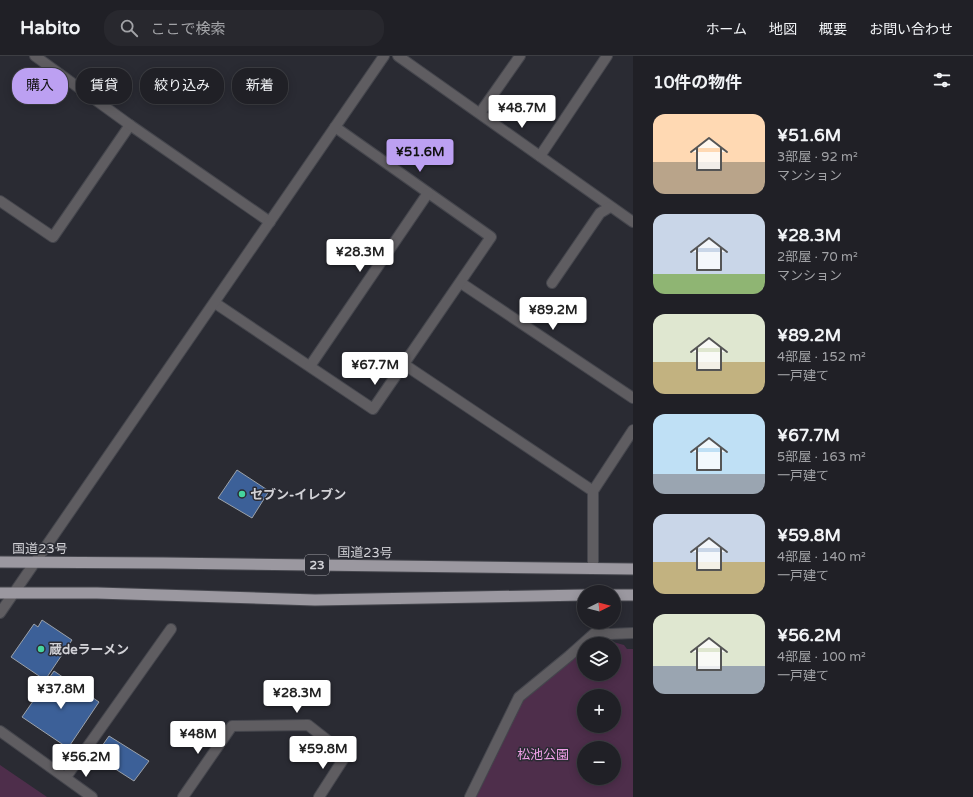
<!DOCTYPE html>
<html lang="ja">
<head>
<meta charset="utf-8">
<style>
	body { margin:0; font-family:"Varela Round","Noto Sans JP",sans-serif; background:#28282e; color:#f1f3f6; height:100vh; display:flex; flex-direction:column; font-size:15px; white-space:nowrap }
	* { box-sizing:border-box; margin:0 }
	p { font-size:13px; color:#a2a3a7 }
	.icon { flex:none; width:22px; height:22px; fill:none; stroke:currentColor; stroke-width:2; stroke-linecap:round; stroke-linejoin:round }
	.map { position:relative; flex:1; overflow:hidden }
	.side { display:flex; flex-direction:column; background:#202026; width:340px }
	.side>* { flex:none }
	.top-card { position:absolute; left:12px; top:12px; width:380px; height:36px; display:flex; gap:8px }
	.needle { width:26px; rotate:84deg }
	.buttons { position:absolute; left:577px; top:529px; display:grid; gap:8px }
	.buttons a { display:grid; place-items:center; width:44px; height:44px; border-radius:50%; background:#202026; box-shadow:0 2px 10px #0003,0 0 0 1px #3d3e43; font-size:20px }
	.price { position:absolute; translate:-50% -34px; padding:0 9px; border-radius:4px; background:#fff; color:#222; font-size:13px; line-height:26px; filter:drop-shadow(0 1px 2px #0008) }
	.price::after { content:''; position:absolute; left:50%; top:24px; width:12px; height:9px; margin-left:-6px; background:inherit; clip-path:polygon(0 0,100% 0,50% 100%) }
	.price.active { background:#bca0f2; color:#111 }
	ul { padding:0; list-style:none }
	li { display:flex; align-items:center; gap:12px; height:100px; padding:0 20px }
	li span { display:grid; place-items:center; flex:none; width:112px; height:80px; border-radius:12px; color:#555 }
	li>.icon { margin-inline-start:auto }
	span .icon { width:48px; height:48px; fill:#fffc; stroke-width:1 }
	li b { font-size:17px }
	h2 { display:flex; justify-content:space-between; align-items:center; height:48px; padding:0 20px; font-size:17px }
	.chip { padding:0 14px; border-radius:16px; background:#202026; box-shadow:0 2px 10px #0003,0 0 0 1px #3d3e43; font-size:14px; line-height:36px }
	.chip.active { background:#bca0f2; color:#111 }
	header { display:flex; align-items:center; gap:24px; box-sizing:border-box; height:56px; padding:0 20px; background:#202026; border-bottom:1px solid #3d3e43 }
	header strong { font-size:19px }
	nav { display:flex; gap:22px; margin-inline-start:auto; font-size:14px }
	.search { width:280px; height:36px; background:#28282e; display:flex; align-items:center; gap:10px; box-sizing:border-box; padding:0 14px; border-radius:16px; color:#a2a3a7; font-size:15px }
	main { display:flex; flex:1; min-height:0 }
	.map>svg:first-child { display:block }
</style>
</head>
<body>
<header>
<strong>Habito</strong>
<div class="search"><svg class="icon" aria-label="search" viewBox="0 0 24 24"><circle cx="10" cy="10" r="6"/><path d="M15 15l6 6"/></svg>ここで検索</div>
<nav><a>ホーム</a><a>地図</a><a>概要</a><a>お問い合わせ</a></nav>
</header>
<main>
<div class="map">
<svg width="633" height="741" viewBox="0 0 633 741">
	<rect width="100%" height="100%" fill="#2a2b33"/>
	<!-- green -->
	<g fill="#4e2e4b" fill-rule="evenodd">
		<path d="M602,583L624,589L627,593H633V741H476L522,646L584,593V618H614V588H589ZM584,640H614V670H584ZM584,692H614V722H584Z"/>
		<polygon points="0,709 47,741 0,741"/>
	</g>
	<!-- building -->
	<g fill="#3c6098" stroke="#9ca2aa">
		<polygon points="237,414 269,435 252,462 218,442"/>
		<polygon points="42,564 72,584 45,624 11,601 34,568 38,571"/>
		<polygon points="54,615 99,646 68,692 22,661"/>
		<polygon points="109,680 149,705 134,725 95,700"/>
	</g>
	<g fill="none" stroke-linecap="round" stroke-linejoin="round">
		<!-- minor casing -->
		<g stroke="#45464d" stroke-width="12">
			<g id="minor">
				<polyline points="398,0 633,166"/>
				<polyline points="480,57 520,0"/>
				<polyline points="540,100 607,0"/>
				<polyline points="0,145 53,181 130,69"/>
				<polyline points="461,227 633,342"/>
				<polyline points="552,227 600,157 610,151"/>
				<polyline points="215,247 373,353 491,181 335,71"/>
				<polyline points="405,309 593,435"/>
				<polyline points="310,310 428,137"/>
				<polyline points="593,513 593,435 633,374"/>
				<polyline points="66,721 171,573"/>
				<polyline points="183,741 232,670 308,669 346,699 319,741"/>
				<polyline points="470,741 519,641 569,600 597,575 610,578 633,577"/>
			</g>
		</g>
		<!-- tertiary casing -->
		<g stroke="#45464d" stroke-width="12">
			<g id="tertiary">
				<polyline points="35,0 130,69 270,166"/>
				<polyline points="0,557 384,0"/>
				<polyline points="0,675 92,741"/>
			</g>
		</g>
		<!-- trunk casing -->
		<g stroke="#45464d" stroke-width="13">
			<g id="trunk">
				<polyline points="0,506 163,507 633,513"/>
				<polyline points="0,537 97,537 315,544 584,539"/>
				<polyline points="614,539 633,539"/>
			</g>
		</g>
		<!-- minor -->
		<use href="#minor" stroke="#5f5d61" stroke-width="10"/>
		<!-- tertiary -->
		<use href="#tertiary" stroke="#5f5d61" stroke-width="10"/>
		<!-- trunk -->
		<use href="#trunk" stroke="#9b98a0" stroke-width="11"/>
	</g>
	<!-- markers -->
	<g fill="#46d49e" stroke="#2a2b33" stroke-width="1.5">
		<circle cx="242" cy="438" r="4"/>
		<circle cx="41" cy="593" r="4"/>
	</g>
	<g text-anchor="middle" stroke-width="3" stroke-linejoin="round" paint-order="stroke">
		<!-- shield labels -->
		<rect fill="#2a2b33" stroke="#a0a0a6" stroke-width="1" x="305" y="499" width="24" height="20" rx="3"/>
		<g font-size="12" font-weight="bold" fill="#d2d2d7">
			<text x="317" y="513">23</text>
		</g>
		<!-- poi labels -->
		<g font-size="13" font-weight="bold" fill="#d2d2d7" stroke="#2a2b33" text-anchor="start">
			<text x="250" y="443">セブン-イレブン</text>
			<text x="49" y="598">蔵deラーメン</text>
		</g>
		<!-- street labels -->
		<g font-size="13" fill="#d2d2d7" stroke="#2a2b33">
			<text x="40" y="497">国道23号</text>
			<text transform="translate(365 496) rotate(1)" y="5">国道23号</text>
		</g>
		<!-- park labels -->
		<g font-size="13" fill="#efa0e7" stroke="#2a2b33">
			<text x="543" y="703">松池公園</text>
		</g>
	</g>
</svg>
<div class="buttons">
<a><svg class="needle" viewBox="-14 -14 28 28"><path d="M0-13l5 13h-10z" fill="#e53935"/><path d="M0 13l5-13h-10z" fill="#a2a3a7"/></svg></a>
<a><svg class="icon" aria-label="layers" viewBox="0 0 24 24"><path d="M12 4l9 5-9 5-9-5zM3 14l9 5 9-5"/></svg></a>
<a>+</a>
<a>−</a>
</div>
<b class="price" style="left:522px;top:73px">¥48.7M</b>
<b class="price active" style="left:420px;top:117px">¥51.6M</b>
<b class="price" style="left:360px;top:217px">¥28.3M</b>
<b class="price" style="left:553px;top:275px">¥89.2M</b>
<b class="price" style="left:375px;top:330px">¥67.7M</b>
<b class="price" style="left:61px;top:654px">¥37.8M</b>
<b class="price" style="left:297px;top:658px">¥28.3M</b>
<b class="price" style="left:198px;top:699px">¥48M</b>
<b class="price" style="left:323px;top:714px">¥59.8M</b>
<b class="price" style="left:86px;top:722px">¥56.2M</b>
<div class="top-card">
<a class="chip active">購入</a>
<a class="chip">賃貸</a>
<a class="chip">絞り込み</a>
<a class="chip">新着</a>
</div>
</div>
<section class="side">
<h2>10件の物件<svg class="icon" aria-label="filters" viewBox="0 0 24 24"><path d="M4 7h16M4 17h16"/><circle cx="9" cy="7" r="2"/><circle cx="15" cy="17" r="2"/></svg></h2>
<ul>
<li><span style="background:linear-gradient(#ffd9b3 60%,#b9a48a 0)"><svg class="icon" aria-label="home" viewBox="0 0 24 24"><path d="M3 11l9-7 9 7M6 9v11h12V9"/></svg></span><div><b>¥51.6M</b><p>3部屋 · 92 m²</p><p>マンション</p></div></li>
<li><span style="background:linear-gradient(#c9d6e8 75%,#8fb573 0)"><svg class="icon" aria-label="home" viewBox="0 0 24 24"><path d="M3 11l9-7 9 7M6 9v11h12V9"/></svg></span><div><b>¥28.3M</b><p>2部屋 · 70 m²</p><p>マンション</p></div></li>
<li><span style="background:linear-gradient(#dfe7d0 60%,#c2b280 0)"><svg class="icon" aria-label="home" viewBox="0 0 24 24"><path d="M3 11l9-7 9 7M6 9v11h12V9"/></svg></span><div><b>¥89.2M</b><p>4部屋 · 152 m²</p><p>一戸建て</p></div></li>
<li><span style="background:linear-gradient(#bfe0f5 75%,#9aa5b1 0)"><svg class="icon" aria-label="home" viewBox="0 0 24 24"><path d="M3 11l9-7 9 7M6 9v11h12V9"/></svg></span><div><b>¥67.7M</b><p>5部屋 · 163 m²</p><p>一戸建て</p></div></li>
<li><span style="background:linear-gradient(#c9d6e8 60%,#c2b280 0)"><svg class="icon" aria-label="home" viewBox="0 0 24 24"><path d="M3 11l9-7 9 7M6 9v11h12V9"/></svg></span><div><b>¥59.8M</b><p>4部屋 · 140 m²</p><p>一戸建て</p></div></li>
<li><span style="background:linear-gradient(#dfe7d0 65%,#9aa5b1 0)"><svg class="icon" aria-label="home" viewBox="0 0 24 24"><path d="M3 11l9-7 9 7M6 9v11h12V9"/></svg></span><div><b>¥56.2M</b><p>4部屋 · 100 m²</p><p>一戸建て</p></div></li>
</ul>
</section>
</main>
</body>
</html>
